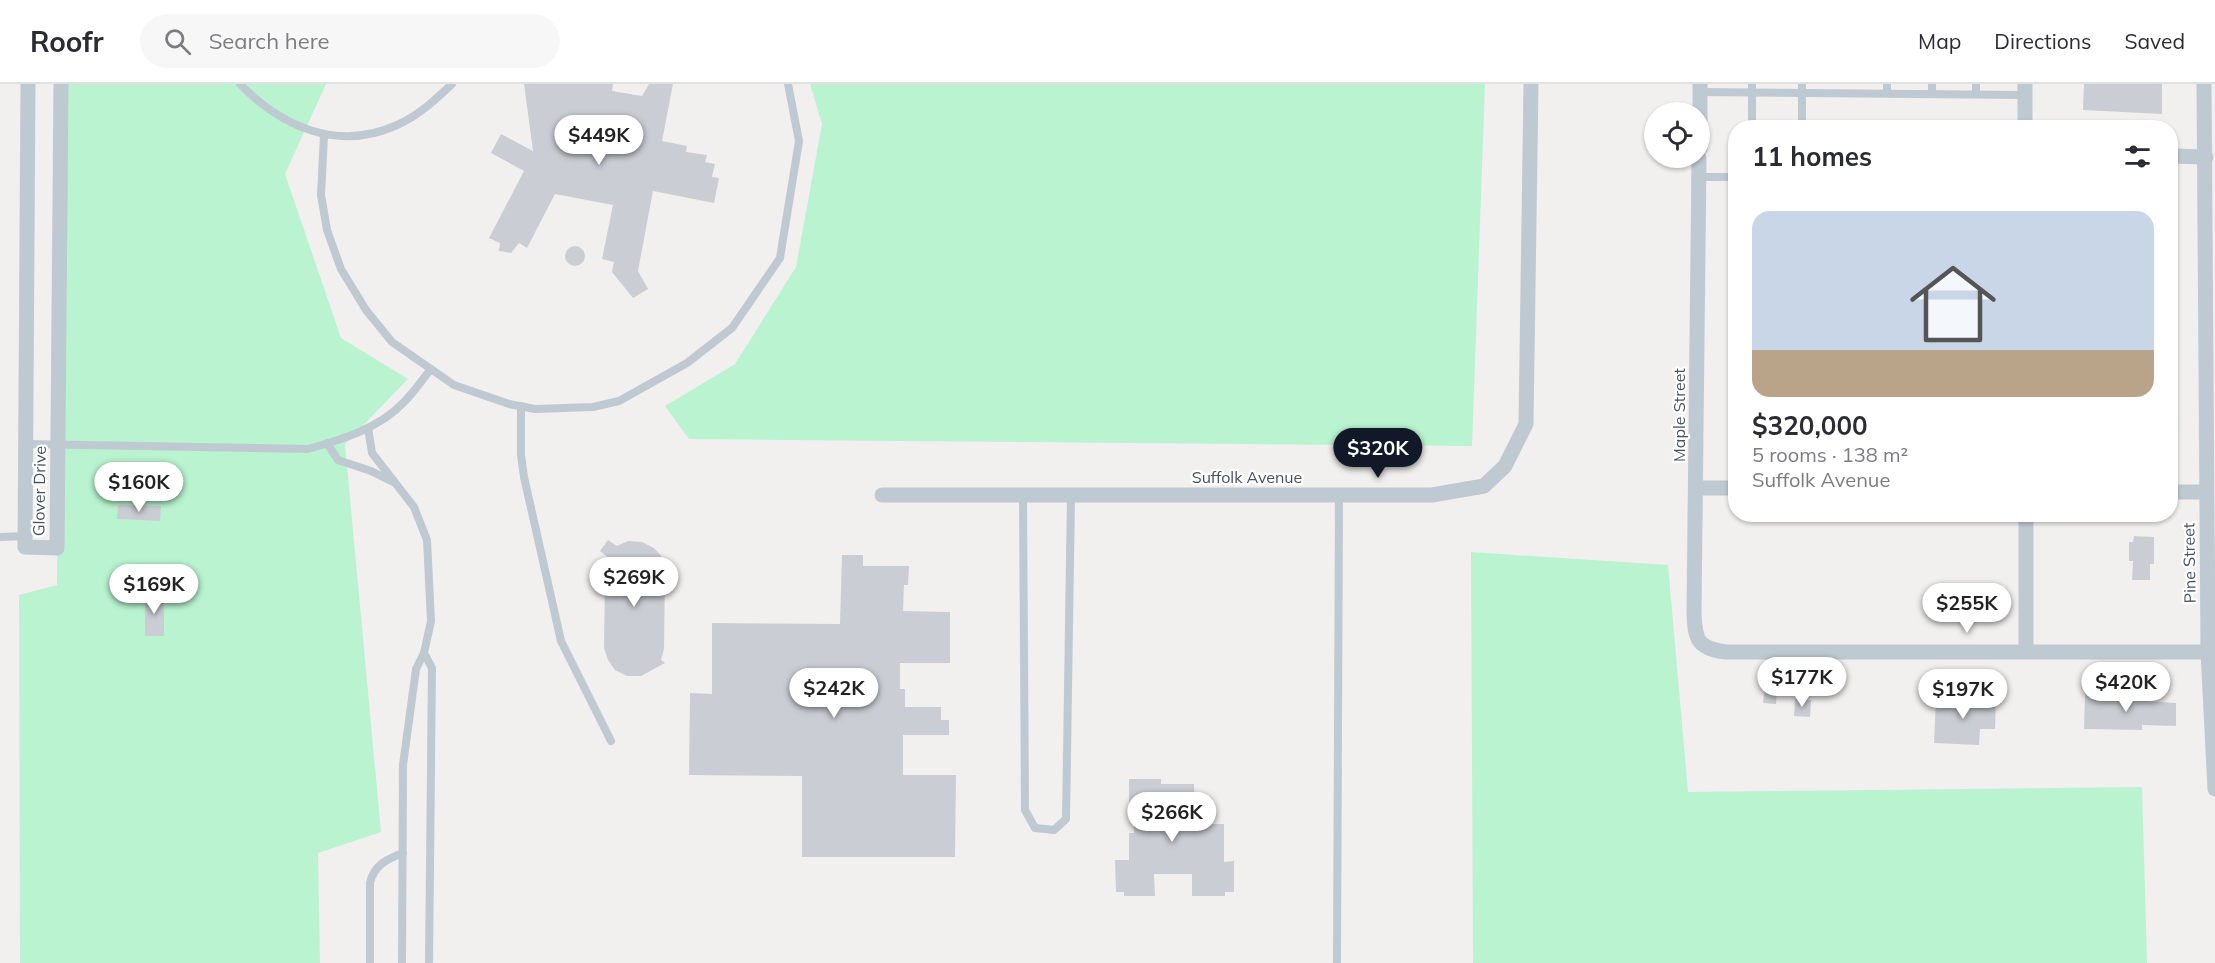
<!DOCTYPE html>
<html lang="en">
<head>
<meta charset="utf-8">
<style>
	body { margin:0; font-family:Mulish,sans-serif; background:#f7f7f7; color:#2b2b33; height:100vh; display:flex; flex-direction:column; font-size:22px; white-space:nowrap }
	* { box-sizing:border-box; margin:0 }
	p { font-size:20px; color:#7c7c81 }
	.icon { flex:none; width:33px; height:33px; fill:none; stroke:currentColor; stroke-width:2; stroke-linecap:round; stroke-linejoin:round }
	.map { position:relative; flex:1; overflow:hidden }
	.details { position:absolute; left:1728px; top:36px; width:450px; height:402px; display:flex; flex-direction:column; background:#fff; border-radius:24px; box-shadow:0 2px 4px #0004 }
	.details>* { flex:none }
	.tools { position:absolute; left:1644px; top:18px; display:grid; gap:12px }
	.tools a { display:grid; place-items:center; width:66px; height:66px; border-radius:50%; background:#fff; box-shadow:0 2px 4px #0004; font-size:30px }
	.price { position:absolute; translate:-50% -51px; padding:0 14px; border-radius:21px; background:#fff; color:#222; font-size:20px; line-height:39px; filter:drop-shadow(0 2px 3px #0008) }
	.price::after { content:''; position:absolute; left:50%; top:36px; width:18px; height:14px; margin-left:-9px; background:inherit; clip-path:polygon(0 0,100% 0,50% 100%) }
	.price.selected { background:#111827; color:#fff }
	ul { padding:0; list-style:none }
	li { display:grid; align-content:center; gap:12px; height:318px; padding:0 24px }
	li+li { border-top:2px solid #e1e1e2 }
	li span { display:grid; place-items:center; height:186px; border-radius:18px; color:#555 }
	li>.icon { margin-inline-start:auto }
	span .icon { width:108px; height:108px; fill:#fffc; stroke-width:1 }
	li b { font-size:26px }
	h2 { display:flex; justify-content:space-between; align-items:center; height:72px; padding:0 24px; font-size:26px }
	header { display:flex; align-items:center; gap:36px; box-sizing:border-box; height:84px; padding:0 30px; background:#fff; border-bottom:2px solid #e1e1e2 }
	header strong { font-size:28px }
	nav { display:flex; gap:33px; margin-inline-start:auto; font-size:21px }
	.search { width:420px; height:54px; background:#f7f7f7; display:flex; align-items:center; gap:15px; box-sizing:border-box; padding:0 21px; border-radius:33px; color:#7c7c81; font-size:22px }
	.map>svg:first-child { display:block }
</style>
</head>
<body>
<header>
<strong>Roofr</strong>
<div class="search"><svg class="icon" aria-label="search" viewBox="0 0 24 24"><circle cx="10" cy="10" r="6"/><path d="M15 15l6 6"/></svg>Search here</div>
<nav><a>Map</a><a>Directions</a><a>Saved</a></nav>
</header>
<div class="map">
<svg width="2215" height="879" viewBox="0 0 2215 879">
	<rect width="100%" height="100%" fill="#f2efef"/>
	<!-- green -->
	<g fill="#b9f3d0">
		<polygon points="61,0 326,0 285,90 341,254 408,295 345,360 381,748 318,769 320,879 20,879 19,511 57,501"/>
		<polygon points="810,0 1485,0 1472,362 689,355 665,322 735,280 796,183 822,40"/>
		<polygon points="1471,468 1668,481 1688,708 2142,703 2147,879 1473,879"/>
	</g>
	<!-- building -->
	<g fill="#caced4">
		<polygon points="524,0 613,0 612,7 642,12 649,0 673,0 662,57 687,62 686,68 707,71 705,78 715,80 712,93 719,94 714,119 653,107 638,187 648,205 633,214 612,188 614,178 602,175 613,121 555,110 527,164 519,159 511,169 499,167 500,159 489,154 524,87 491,69 501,50 533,67"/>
		<polygon points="2084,0 2162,0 2162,30 2083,26"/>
		<circle cx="575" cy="172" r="10"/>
		<polygon points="118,421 161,422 160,437 117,435"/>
		<polygon points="2134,452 2154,453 2154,480 2150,480 2150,496 2132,496 2133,477 2129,477 2129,458 2133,458"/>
		<polygon points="608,456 617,462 628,457 642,458 654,464 662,473 665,485 664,565 661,576 665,579 641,592 627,592 615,586 608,576 604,564 605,487 607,478 612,477 600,467"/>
		<polygon points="842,471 863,471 863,482 909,482 908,501 904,501 903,527 950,528 950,579 900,579 900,605 905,605 905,623 941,623 941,636 949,636 949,651 903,651 903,691 956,691 955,773 802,773 802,692 689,691 690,609 712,610 712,539 840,540"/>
		<rect x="145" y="510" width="19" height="42"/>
		<polygon points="1765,603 1777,604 1776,620 1763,619"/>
		<polygon points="2085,610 2128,611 2128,616 2176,619 2176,642 2142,641 2142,646 2084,645"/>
		<polygon points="1936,614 1996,616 1995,645 1980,645 1979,661 1934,659"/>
		<polygon points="1795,615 1811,616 1810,633 1794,632"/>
		<polygon points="1129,695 1161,695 1161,700 1194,700 1195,740 1224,740 1224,778 1234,777 1234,808 1225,808 1225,812 1192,812 1192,790 1154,790 1155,812 1124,812 1124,808 1116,808 1115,776 1129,776 1129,749 1134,749 1133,723 1129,723"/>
	</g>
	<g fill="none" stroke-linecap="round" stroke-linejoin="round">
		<!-- service -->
		<g stroke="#bec9d2" stroke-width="8">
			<path d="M240,0C282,43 338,68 397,41C418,32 435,16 452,0"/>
			<polyline points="1802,0 1802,44"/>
			<polyline points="1887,0 1887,9"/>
			<polyline points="1932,0 1932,10"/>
			<polyline points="1976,0 1976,10"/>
			<polyline points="1700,8 2025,11"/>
			<polyline points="1752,44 1752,0"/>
			<polyline points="324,51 321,111 327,146 341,185 366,226 392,258 454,301 509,320 535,325 593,323 619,317 687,279 732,244 780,174 799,57 788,0"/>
			<polyline points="1699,93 1736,93"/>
			<polyline points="521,322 521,371 524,393 561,557 611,657"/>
			<polyline points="368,344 372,369 414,423 427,456 431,537 424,569 416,585 403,681 402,879"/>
			<polyline points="327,359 338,376 371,387 393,398"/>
			<path d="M26,360L308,365C341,356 380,344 404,318C414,308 422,296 431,285"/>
			<polyline points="1023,411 1025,726 1035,744 1054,746 1066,735 1071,411"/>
			<polyline points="0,453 25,452"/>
			<polyline points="424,569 432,584 429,879"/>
			<path d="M370,879V799C374,781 387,775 403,769"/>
			<polyline points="1337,879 1339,411"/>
		</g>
		<!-- minor -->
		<g stroke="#bec9d2" stroke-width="15">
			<polyline points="28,0 25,463 57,464 61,0"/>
			<polyline points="2025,0 2025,44"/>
			<polyline points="2204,0 2208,568 2215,705"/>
			<polyline points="1700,64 1700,0"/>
			<polyline points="2170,72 2206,73"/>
			<path d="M1699,74L1694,529C1695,557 1698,564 1726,568H2208"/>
			<polyline points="1697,404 1736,404"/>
			<polyline points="2170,408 2206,408"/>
			<polyline points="882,411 1432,411 1484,402 1505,382 1526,340 1531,0"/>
			<polyline points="2026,430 2026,566"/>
		</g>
	</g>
	<g text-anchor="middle" stroke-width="4.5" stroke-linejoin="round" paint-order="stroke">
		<!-- street labels -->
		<g font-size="16" fill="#45525e" stroke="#fff">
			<text transform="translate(1679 331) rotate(-90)" y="6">Maple Street</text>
			<text x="1247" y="399">Suffolk Avenue</text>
			<text transform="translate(39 407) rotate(-89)" y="6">Glover Drive</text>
			<text transform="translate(2189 479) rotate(-91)" y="6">Pine Street</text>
		</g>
	</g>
</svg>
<div class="tools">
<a><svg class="icon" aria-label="locate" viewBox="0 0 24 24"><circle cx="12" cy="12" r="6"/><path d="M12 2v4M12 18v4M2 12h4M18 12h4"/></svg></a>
</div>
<b class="price" style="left:599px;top:82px">$449K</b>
<b class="price selected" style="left:1378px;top:395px">$320K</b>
<b class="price" style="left:139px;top:429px">$160K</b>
<b class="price" style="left:634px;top:524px">$269K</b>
<b class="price" style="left:154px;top:531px">$169K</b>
<b class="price" style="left:1967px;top:550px">$255K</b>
<b class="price" style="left:1802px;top:624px">$177K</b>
<b class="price" style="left:2126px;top:629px">$420K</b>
<b class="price" style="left:834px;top:635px">$242K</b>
<b class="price" style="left:1963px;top:636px">$197K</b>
<b class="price" style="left:1172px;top:759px">$266K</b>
<section class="details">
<h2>11 homes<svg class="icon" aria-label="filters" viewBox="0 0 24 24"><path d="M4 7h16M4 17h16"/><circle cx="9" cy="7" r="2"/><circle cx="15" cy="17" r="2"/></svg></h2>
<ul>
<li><span style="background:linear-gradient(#c9d6e8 75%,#b9a48a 0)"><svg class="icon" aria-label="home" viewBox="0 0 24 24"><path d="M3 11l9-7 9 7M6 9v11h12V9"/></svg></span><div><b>$320,000</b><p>5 rooms · 138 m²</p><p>Suffolk Avenue</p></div></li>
</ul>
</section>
</div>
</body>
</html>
